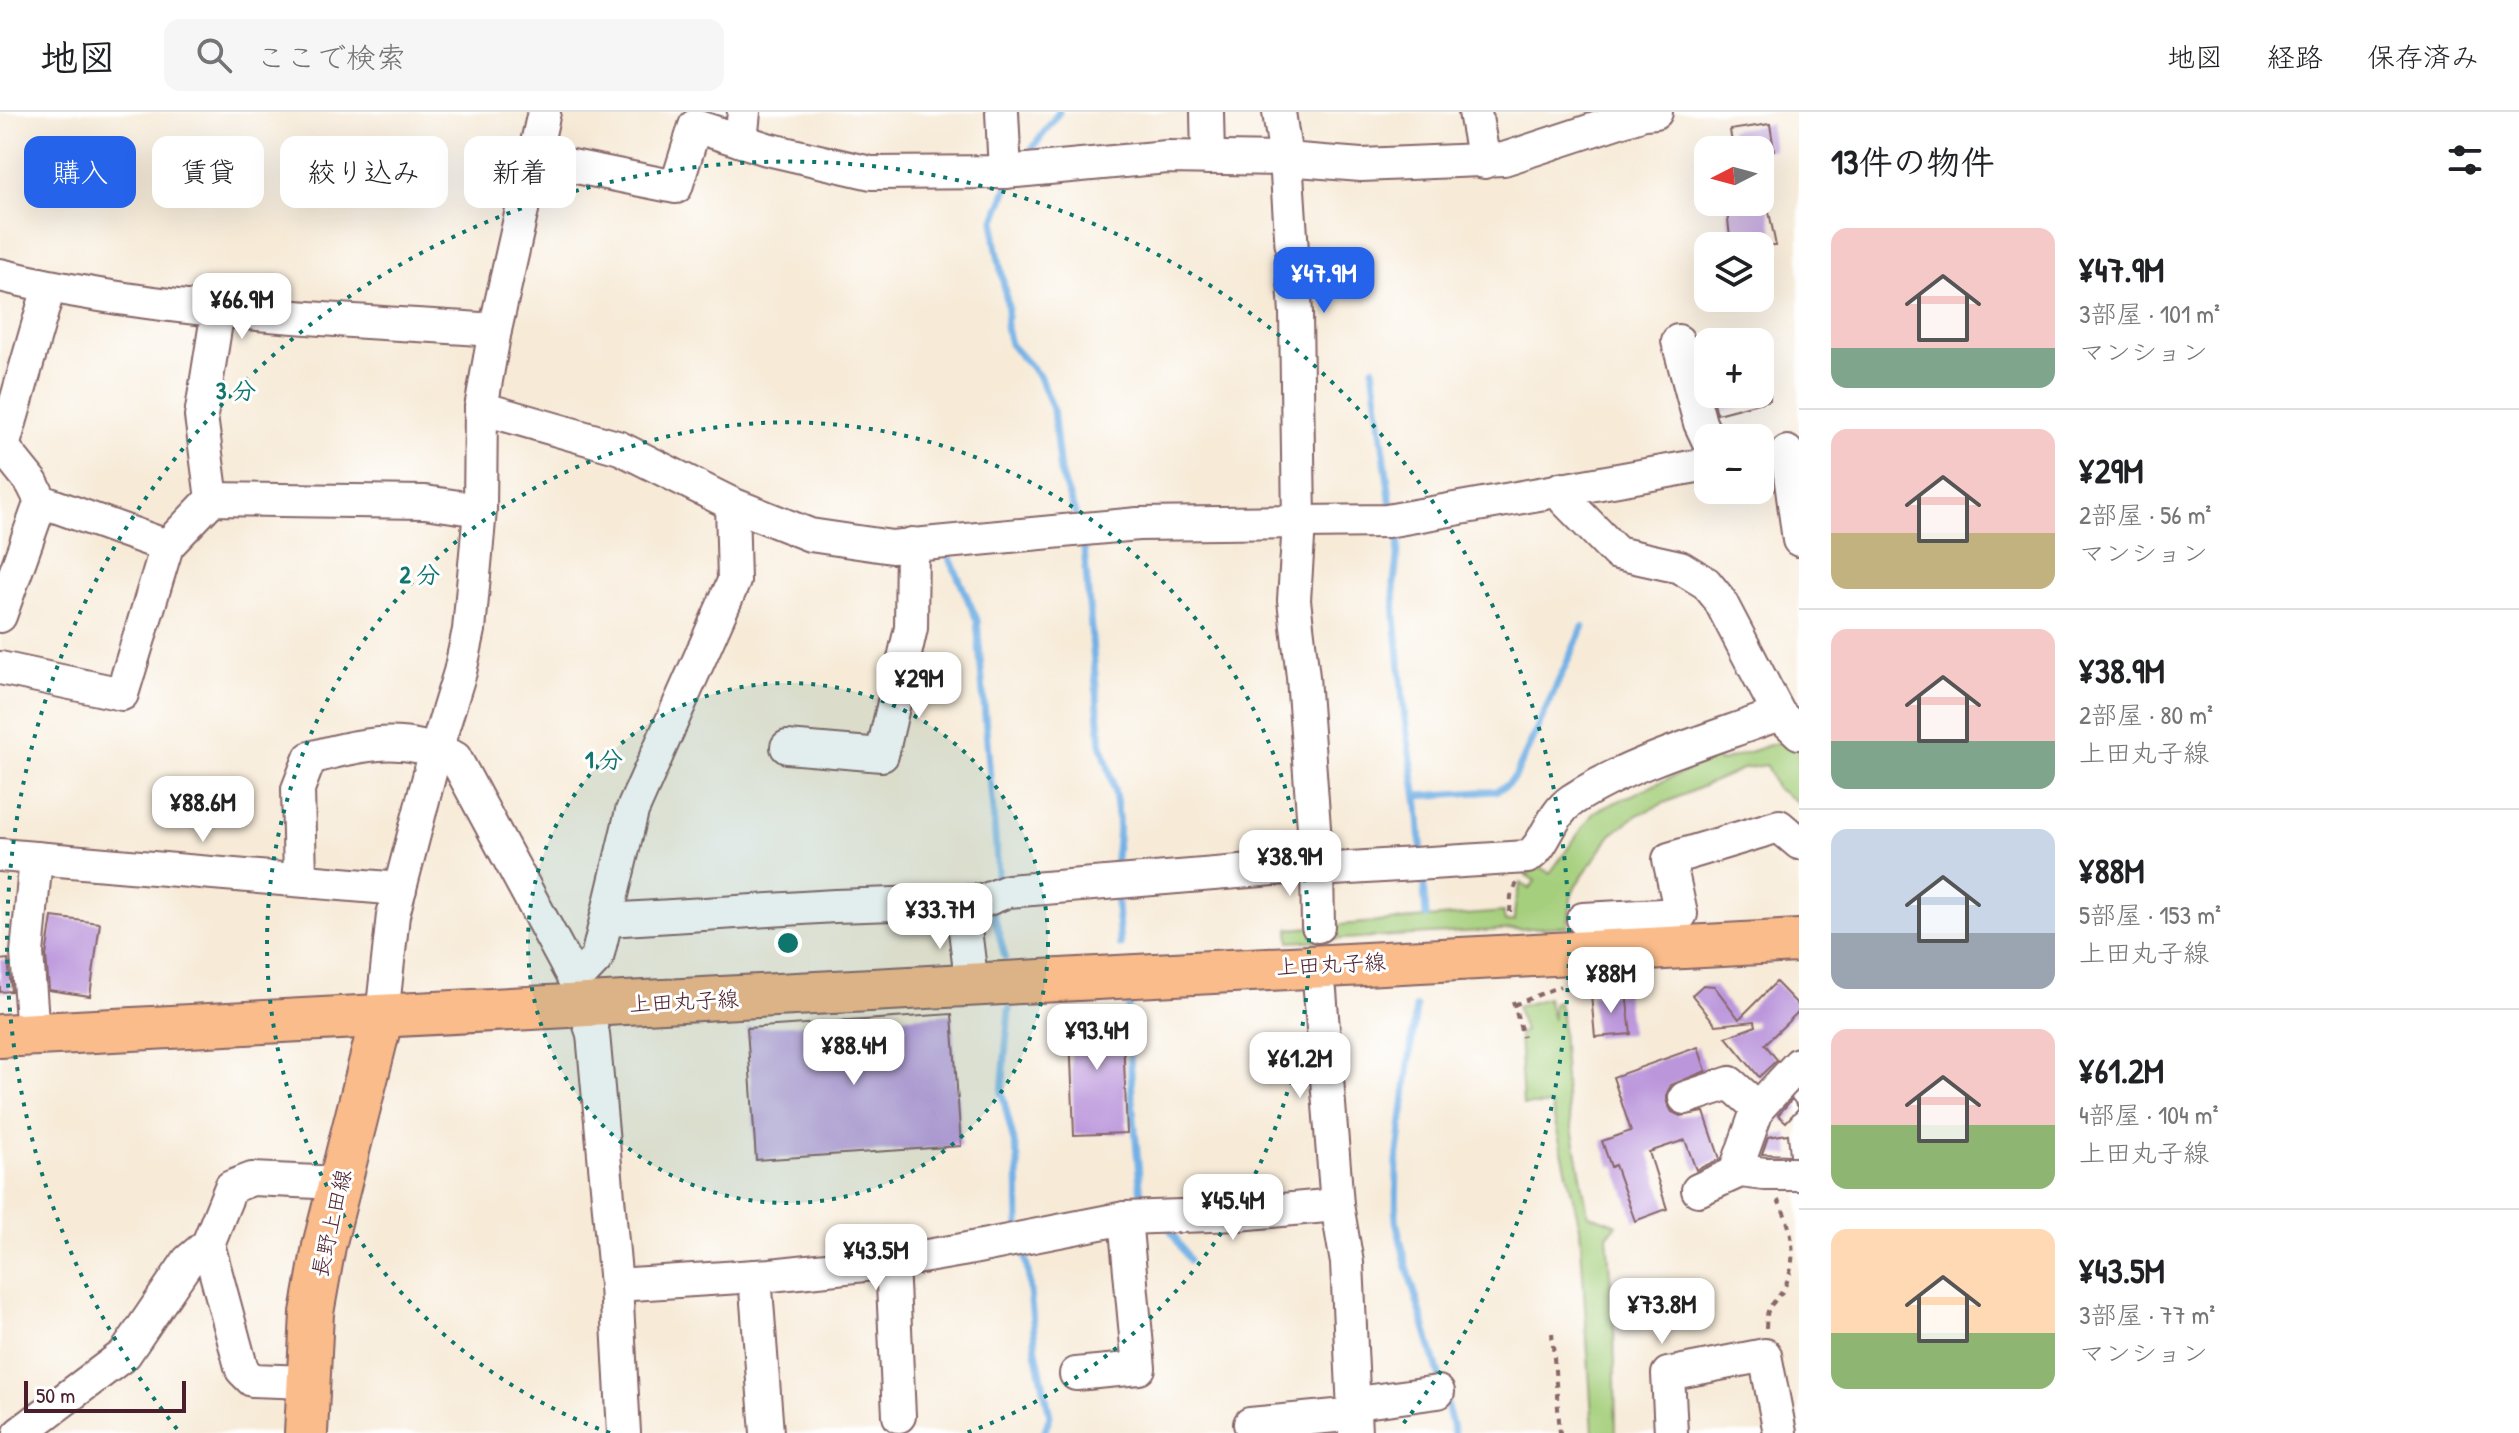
<!DOCTYPE html>
<html lang="ja">
<head>
<meta charset="utf-8">
<style>
	body { margin:0; font-family:"Patrick Hand","Klee One",sans-serif; background:#f6f6f6; color:#202124; height:100vh; display:flex; flex-direction:column; font-size:30px; white-space:nowrap }
	* { box-sizing:border-box; margin:0 }
	p { font-size:26px; color:#757577 }
	.icon { flex:none; width:44px; height:44px; fill:none; stroke:currentColor; stroke-width:2; stroke-linecap:round; stroke-linejoin:round }
	.map { position:relative; flex:1; overflow:hidden }
	.sheet { display:flex; flex-direction:column; background:#fff; width:720px }
	.sheet>* { flex:none }
	.top-card { position:absolute; left:24px; top:24px; width:760px; height:72px; display:flex; gap:16px }
	.needle { width:52px; rotate:264deg }
	.tools { position:absolute; left:1694px; top:24px; display:grid; gap:16px }
	.tools a { display:grid; place-items:center; width:80px; height:80px; border-radius:16px; background:#fff; box-shadow:0 8px 32px #0002; font-size:40px }
	.scale { position:absolute; left:24px; bottom:20px; width:162px; box-sizing:border-box; padding-left:8px; border:4px solid #4a1f2b; border-top:0; font-size:22px; line-height:28px; white-space:nowrap; color:#4a1f2b; -webkit-text-stroke:6px #fff; paint-order:stroke }
	.price { position:absolute; translate:-50% -68px; padding:0 18px; border-radius:16px; background:#fff; color:#222; font-size:26px; line-height:52px; filter:drop-shadow(0 2px 4px #0008) }
	.price::after { content:''; position:absolute; left:50%; top:48px; width:24px; height:18px; margin-left:-12px; background:inherit; clip-path:polygon(0 0,100% 0,50% 100%) }
	.price.selected { background:#2563eb; color:#fff }
	ul { padding:0; list-style:none }
	li { display:flex; align-items:center; gap:24px; height:200px; padding:0 32px }
	li+li { border-top:2px solid #e0e0e0 }
	li span { display:grid; place-items:center; flex:none; width:224px; height:160px; border-radius:16px; color:#555 }
	li>.icon { margin-inline-start:auto }
	span .icon { width:96px; height:96px; fill:#fffc; stroke-width:1 }
	li b { font-size:34px }
	h2 { display:flex; justify-content:space-between; align-items:center; height:96px; padding:0 32px; font-size:34px }
	.pill { padding:0 28px; border-radius:16px; background:#fff; box-shadow:0 8px 32px #0002; font-size:28px; line-height:72px }
	.pill.selected { background:#2563eb; color:#fff }
	header { display:flex; align-items:center; gap:48px; box-sizing:border-box; height:112px; padding:0 40px; background:#fff; border-bottom:2px solid #e0e0e0 }
	header strong { font-size:38px }
	nav { display:flex; gap:44px; margin-inline-start:auto; font-size:28px }
	.search { width:560px; height:72px; background:#f6f6f6; display:flex; align-items:center; gap:20px; box-sizing:border-box; padding:0 28px; border-radius:16px; color:#757577; font-size:30px }
	main { display:flex; flex:1; min-height:0 }
	.map>svg:first-child { display:block }
</style>
</head>
<body>
<header>
<strong>地図</strong>
<div class="search"><svg class="icon" aria-label="search" viewBox="0 0 24 24"><circle cx="10" cy="10" r="6"/><path d="M15 15l6 6"/></svg>ここで検索</div>
<nav><a>地図</a><a>経路</a><a>保存済み</a></nav>
</header>
<main>
<div class="map">
<svg width="1799" height="1321" viewBox="0 0 1799 1321">
	<rect width="100%" height="100%" fill="#fff"/>
	<filter id="ink" filterUnits="userSpaceOnUse"><feTurbulence type="fractalNoise" baseFrequency=".0125" numOctaves="2"/><feDisplacementMap in="SourceGraphic" scale="16" xChannelSelector="R" yChannelSelector="G"/><feConvolveMatrix kernelMatrix="1 2 1 2 8 2 1 2 1" color-interpolation-filters="sRGB"/></filter>
	<filter id="wash" filterUnits="userSpaceOnUse"><feTurbulence type="fractalNoise" baseFrequency=".006" numOctaves="4" result="noise"/><feDisplacementMap in="SourceGraphic" scale="32" xChannelSelector="R" yChannelSelector="G"/><feGaussianBlur stdDeviation="1.8" result="paint"/><feColorMatrix in="noise" values="0 0 0 0 0 0 0 0 0 0 0 0 0 0 0 0 0 1.4 0 .05"/><feComposite in="paint" operator="in"/></filter>
	<g filter="url(#wash)">
		<rect width="100%" height="100%" fill="#f7ebd8"/>
		<!-- green -->
		<g fill="#a5cf7b" stroke="#787753" stroke-width="2">
			<path d="M1785,628L1799,629V691L1776,676L1766,653L1742,657L1637,703L1611,723L1576,773L1571,786L1568,814L1290,830L1289,817L1503,800L1505,810L1514,809C1514,795 1516,784 1521,771L1529,777L1535,769L1526,763L1539,754L1550,761L1594,700L1716,645L1719,650Z"/>
			<polygon points="1547,886 1553,908 1553,891 1558,889 1561,899 1566,984 1588,1102 1617,1113 1607,1123 1614,1216 1616,1321 1593,1321 1580,1115 1551,993 1523,993 1519,921 1524,920 1517,895"/>
		</g>
		<g fill="none" stroke-linecap="round" stroke-linejoin="round">
			<!-- stream -->
			<g stroke="#72b0e5" stroke-width="7">
				<polyline points="1025,47 1059,0"/>
				<polyline points="1009,71 995,108 995,127 1008,195 1006,215 1010,232 1040,265 1053,297 1060,360 1075,401"/>
				<polyline points="1373,256 1391,394"/>
				<polyline points="1400,421 1394,471 1395,504 1405,608 1418,693 1422,745"/>
				<path d="M1083,424L1101,631C1111,662 1121,696 1118,728C1117,739 1115,749 1115,761"/>
				<polyline points="949,444 977,508 998,760 993,774"/>
				<polyline points="1417,684 1496,679 1507,673 1516,663 1583,515"/>
				<polyline points="1423,761 1426,804"/>
				<polyline points="1116,780 1120,833"/>
				<polyline points="992,795 1005,845"/>
				<polyline points="1128,887 1132,984 1142,1096"/>
				<polyline points="1416,895 1397,1049 1396,1109 1407,1155 1442,1273"/>
				<polyline points="1009,897 1002,981 1018,1047 1019,1116"/>
				<polyline points="1168,1114 1189,1148"/>
				<polyline points="1023,1136 1028,1160 1036,1239 1050,1304 1044,1321"/>
				<polyline points="1445,1285 1454,1321"/>
			</g>
		</g>
		<g id="blocks">
			<!-- building -->
			<g fill="#bb96db">
				<polygon points="1770,12 1774,38 1733,38 1730,18"/>
				<polygon points="1726,90 1767,90 1776,134 1731,134"/>
				<polygon points="1712,282 1770,282 1770,288 1717,302"/>
				<polygon points="52,805 100,811 90,884 49,878 46,844"/>
				<polygon points="8,847 11,879 0,880 0,848"/>
				<polygon points="1776,870 1799,894 1799,899 1765,932 1777,948 1759,965 1726,925 1756,914 1755,909 1716,913 1692,883 1703,873 1714,874 1739,907"/>
				<polygon points="1626,880 1631,922 1595,925 1591,883"/>
				<polygon points="1099,899 1101,902 1122,901 1127,1021 1074,1023 1070,921 1065,921 1064,900"/>
				<polygon points="952,902 961,1034 756,1048 747,916"/>
				<polygon points="1698,935 1706,959 1671,973 1667,981 1667,991 1672,1000 1680,1004 1704,1000 1720,1047 1696,1058 1685,1028 1649,1040 1667,1097 1635,1109 1615,1053 1611,1055 1602,1029 1631,1019 1613,965"/>
				<polygon points="1792,987 1799,996 1786,1010 1778,1003"/>
				<polygon points="1788,1022 1790,1043 1762,1042 1768,1025"/>
			</g>
		</g>
	</g>
	<g filter="url(#ink)">
		<use href="#blocks" fill-opacity="0" stroke="#876668" stroke-width="2"/>
		<g fill="none" stroke-linecap="round" stroke-linejoin="round">
			<!-- minor casing -->
			<g stroke="#876668" stroke-width="36">
				<g id="minor">
					<polyline points="1002,0 1005,60"/>
					<polyline points="1207,0 1208,46"/>
					<polyline points="1279,0 1286,47 1296,201 1299,411 1294,488 1303,565 1317,757 1318,814"/>
					<polyline points="1475,0 1484,50"/>
					<polyline points="741,29 744,0"/>
					<polyline points="532,46 676,75 695,14 767,37 871,61 1005,60 1167,45 1286,47 1361,53 1504,47 1644,1 1656,0"/>
					<path d="M0,163C159,202 332,207 495,218"/>
					<polyline points="49,175 3,335 32,371 41,389 167,434 212,387 425,390 480,398"/>
					<polyline points="1678,229 1700,311 1708,328"/>
					<polyline points="481,296 620,336 732,392 810,423 892,435 1138,412 1387,409 1708,352"/>
					<polyline points="1787,340 1799,428"/>
					<polyline points="1560,377 1565,388 1617,441 1680,455 1706,471 1719,487 1779,602 1799,621"/>
					<polyline points="212,387 201,304 218,198"/>
					<polyline points="0,504 41,389"/>
					<polyline points="0,556 122,582 167,434"/>
					<polyline points="787,635 882,643 911,516 912,432"/>
					<polyline points="0,743 400,777"/>
					<path d="M300,768L298,677L310,646C364,631 402,623 455,646L575,869L593,922L616,1173L624,1321"/>
					<polyline points="950,790 965,818 972,874"/>
					<polyline points="1583,807 1681,802 1669,747 1779,714 1799,731"/>
					<path d="M607,808L835,794L983,789L1008,779L1299,755L1334,757L1527,745C1546,735 1549,704 1572,688C1628,651 1715,626 1779,602"/>
					<polyline points="575,869 597,846 632,699 734,469 732,392"/>
					<polyline points="1320,879 1337,1093 1347,1151 1355,1321"/>
					<polyline points="382,904 393,803 436,638 460,560 469,518 480,398 481,296 495,218 544,0"/>
					<polyline points="33,922 27,841 36,746"/>
					<polyline points="1685,986 1730,971 1758,996"/>
					<polyline points="1740,1059 1738,1052 1758,996 1799,952"/>
					<polyline points="1698,1078 1740,1059 1765,1062 1799,1062"/>
					<polyline points="208,1132 242,1258 252,1268 307,1270"/>
					<polyline points="892,1150 899,1304"/>
					<polyline points="755,1164 767,1321"/>
					<polyline points="616,1173 771,1163 892,1150 962,1138 1125,1106 1238,1102 1337,1093"/>
					<polyline points="1076,1262 1139,1256 1125,1106"/>
					<polyline points="1250,1312 1346,1303 1364,1290 1438,1280"/>
					<polyline points="20,1321 125,1242 188,1149 208,1132 231,1075 252,1067 339,1071"/>
					<polyline points="1671,1321 1668,1262 1765,1243 1780,1321"/>
				</g>
			</g>
			<!-- major casing -->
			<g stroke="#876668" stroke-width="46">
				<g id="major">
					<polyline points="0,924 1799,829"/>
					<polyline points="306,1321 312,1201 324,1134 382,904"/>
				</g>
			</g>
			<!-- path -->
			<g stroke="#876668" stroke-width="4" stroke-dasharray="6 6" stroke-linecap="butt">
				<polyline points="1510,800 1511,784 1517,771"/>
				<polyline points="1513,889 1523,925"/>
				<polyline points="1514,893 1560,874"/>
				<path d="M1766,1216C1767,1190 1770,1198 1783,1178C1799,1149 1793,1116 1778,1088"/>
				<polyline points="1552,1221 1560,1321"/>
			</g>
			<!-- minor -->
			<use href="#minor" stroke="#fff" stroke-width="32"/>
			<!-- major -->
			<use href="#major" stroke="#f9bc8a" stroke-width="42"/>
		</g>
	</g>
	<!-- distance rings -->
	<circle cx="788" cy="831" r="260" fill="#0f766e" fill-opacity=".12"/>
	<g fill="none" stroke="#0f766e" stroke-width="4" stroke-dasharray="4 8">
		<circle cx="788" cy="831" r="260"/>
		<path d="M610 1321A521 521 0 1 1 966 1321"/>
		<path d="M177 1317A781 781 0 1 1 1399 1317"/>
	</g>
	<g text-anchor="middle" stroke-width="6" stroke-linejoin="round" paint-order="stroke">
		<!-- street labels -->
		<g font-size="22" fill="#4a1f2b" stroke="#fff">
			<text transform="translate(1331 852) rotate(-3)" y="8">上田丸子線</text>
			<text transform="translate(684 889) rotate(-3)" y="8">上田丸子線</text>
			<text transform="translate(331 1111) rotate(-77)" y="8">長野上田線</text>
		</g>
	</g>
	<circle cx="788" cy="831" r="12" fill="#0f766e" stroke="#fff" stroke-width="4"/>
	<g font-size="24" text-anchor="middle" font-weight="bold" fill="#0f766e" stroke="#fff" stroke-width="6" stroke-linejoin="round" paint-order="stroke">
		<text x="236" y="287">3 分</text>
		<text x="420" y="471">2 分</text>
		<text x="604" y="656">1 分</text>
	</g>
</svg>
<div class="tools">
<a><svg class="needle" viewBox="-14 -14 28 28"><path d="M0-13l5 13h-10z" fill="#e53935"/><path d="M0 13l5-13h-10z" fill="#757577"/></svg></a>
<a><svg class="icon" aria-label="layers" viewBox="0 0 24 24"><path d="M12 4l9 5-9 5-9-5zM3 14l9 5 9-5"/></svg></a>
<a>+</a>
<a>−</a>
</div>
<div class="scale">50 m</div>
<b class="price selected" style="left:1324px;top:203px">¥47.9M</b>
<b class="price" style="left:242px;top:229px">¥66.9M</b>
<b class="price" style="left:919px;top:608px">¥29M</b>
<b class="price" style="left:203px;top:732px">¥88.6M</b>
<b class="price" style="left:1290px;top:786px">¥38.9M</b>
<b class="price" style="left:940px;top:839px">¥33.7M</b>
<b class="price" style="left:1611px;top:903px">¥88M</b>
<b class="price" style="left:1097px;top:960px">¥93.4M</b>
<b class="price" style="left:854px;top:975px">¥88.4M</b>
<b class="price" style="left:1300px;top:988px">¥61.2M</b>
<b class="price" style="left:1233px;top:1130px">¥45.4M</b>
<b class="price" style="left:876px;top:1180px">¥43.5M</b>
<b class="price" style="left:1662px;top:1234px">¥73.8M</b>
<div class="top-card">
<a class="pill selected">購入</a>
<a class="pill">賃貸</a>
<a class="pill">絞り込み</a>
<a class="pill">新着</a>
</div>
</div>
<section class="sheet">
<h2>13件の物件<svg class="icon" aria-label="filters" viewBox="0 0 24 24"><path d="M4 7h16M4 17h16"/><circle cx="9" cy="7" r="2"/><circle cx="15" cy="17" r="2"/></svg></h2>
<ul>
<li><span style="background:linear-gradient(#f6c9c9 75%,#7fa58c 0)"><svg class="icon" aria-label="home" viewBox="0 0 24 24"><path d="M3 11l9-7 9 7M6 9v11h12V9"/></svg></span><div><b>¥47.9M</b><p>3部屋 · 101 m²</p><p>マンション</p></div></li>
<li><span style="background:linear-gradient(#f6c9c9 65%,#c2b280 0)"><svg class="icon" aria-label="home" viewBox="0 0 24 24"><path d="M3 11l9-7 9 7M6 9v11h12V9"/></svg></span><div><b>¥29M</b><p>2部屋 · 56 m²</p><p>マンション</p></div></li>
<li><span style="background:linear-gradient(#f6c9c9 70%,#7fa58c 0)"><svg class="icon" aria-label="home" viewBox="0 0 24 24"><path d="M3 11l9-7 9 7M6 9v11h12V9"/></svg></span><div><b>¥38.9M</b><p>2部屋 · 80 m²</p><p>上田丸子線</p></div></li>
<li><span style="background:linear-gradient(#c9d6e8 65%,#9aa5b1 0)"><svg class="icon" aria-label="home" viewBox="0 0 24 24"><path d="M3 11l9-7 9 7M6 9v11h12V9"/></svg></span><div><b>¥88M</b><p>5部屋 · 153 m²</p><p>上田丸子線</p></div></li>
<li><span style="background:linear-gradient(#f6c9c9 60%,#8fb573 0)"><svg class="icon" aria-label="home" viewBox="0 0 24 24"><path d="M3 11l9-7 9 7M6 9v11h12V9"/></svg></span><div><b>¥61.2M</b><p>4部屋 · 104 m²</p><p>上田丸子線</p></div></li>
<li><span style="background:linear-gradient(#ffd9b3 65%,#8fb573 0)"><svg class="icon" aria-label="home" viewBox="0 0 24 24"><path d="M3 11l9-7 9 7M6 9v11h12V9"/></svg></span><div><b>¥43.5M</b><p>3部屋 · 77 m²</p><p>マンション</p></div></li>
</ul>
</section>
</main>
</body>
</html>
